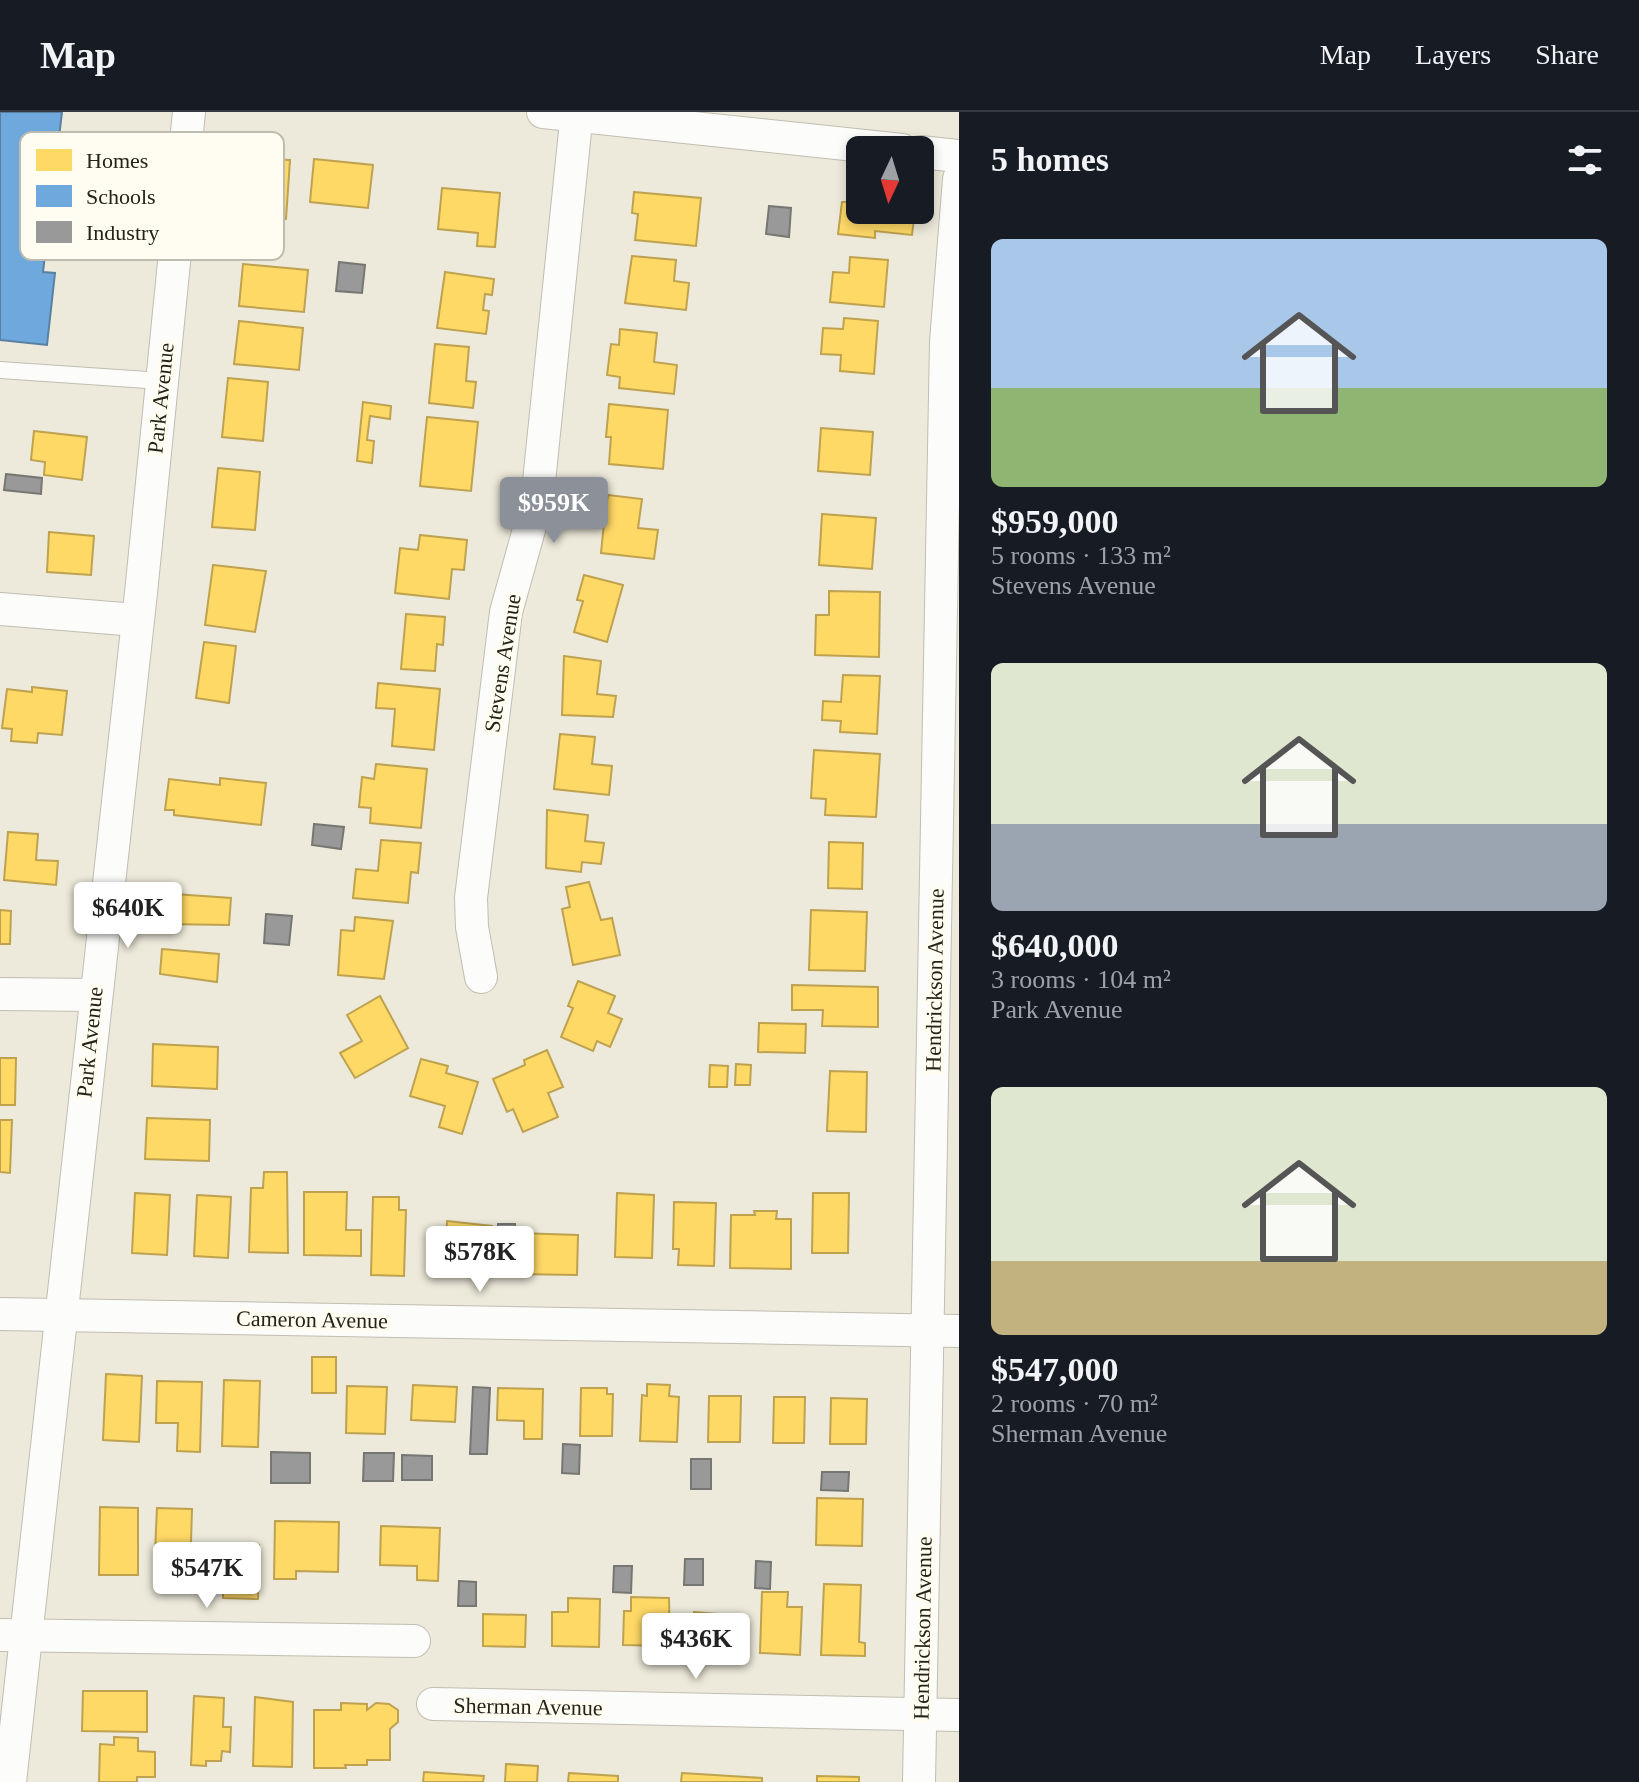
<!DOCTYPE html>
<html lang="en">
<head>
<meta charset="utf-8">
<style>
	body { margin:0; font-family:"Times New Roman",serif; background:#242831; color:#f1f3f6; height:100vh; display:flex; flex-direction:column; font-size:30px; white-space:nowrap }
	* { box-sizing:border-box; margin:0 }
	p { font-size:26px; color:#9ea1a6 }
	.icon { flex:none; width:44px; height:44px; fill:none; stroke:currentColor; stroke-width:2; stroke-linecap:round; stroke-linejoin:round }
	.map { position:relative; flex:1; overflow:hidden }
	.side { display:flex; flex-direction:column; background:#171b24; width:680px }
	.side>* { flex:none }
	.needle { width:52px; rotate:184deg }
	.tools { position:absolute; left:846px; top:24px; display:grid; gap:16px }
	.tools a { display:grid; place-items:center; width:88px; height:88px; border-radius:12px; background:#171b24; box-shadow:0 4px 12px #0003; font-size:40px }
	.price { position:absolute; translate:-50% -68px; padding:0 18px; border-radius:8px; background:#fff; color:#222; font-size:26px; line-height:52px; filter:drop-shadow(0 2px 4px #0008) }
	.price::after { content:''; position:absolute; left:50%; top:48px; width:24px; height:18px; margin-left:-12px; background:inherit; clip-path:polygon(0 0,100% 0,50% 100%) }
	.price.active { background:#8c9099; color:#fff }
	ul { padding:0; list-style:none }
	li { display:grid; align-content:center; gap:16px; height:424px; padding:0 32px }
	li span { display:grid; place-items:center; height:248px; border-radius:12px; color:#555 }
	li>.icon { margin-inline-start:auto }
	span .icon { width:144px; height:144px; fill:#fffc; stroke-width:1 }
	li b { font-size:34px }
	h2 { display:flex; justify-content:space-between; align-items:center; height:96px; padding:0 32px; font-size:34px }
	header { display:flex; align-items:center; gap:48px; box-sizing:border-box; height:112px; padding:0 40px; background:#171b24; border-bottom:2px solid #363941 }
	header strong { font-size:38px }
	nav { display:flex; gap:44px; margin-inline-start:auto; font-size:28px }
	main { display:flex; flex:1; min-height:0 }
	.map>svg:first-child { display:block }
</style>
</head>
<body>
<header>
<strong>Map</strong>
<nav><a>Map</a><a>Layers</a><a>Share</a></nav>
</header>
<main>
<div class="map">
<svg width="959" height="1670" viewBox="0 0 959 1670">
	<rect width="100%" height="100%" fill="#edeadb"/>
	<!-- homes -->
	<g fill="#ffd966" stroke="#bea24f" stroke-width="2">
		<polygon points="251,46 290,48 286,107 247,104"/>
		<polygon points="314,47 373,53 368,96 310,90"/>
		<polygon points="442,76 500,81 495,135 477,134 478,121 438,117"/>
		<polygon points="634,80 701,86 696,134 635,128 638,102 632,101"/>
		<polygon points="851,81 860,82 860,98 915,98 912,123 875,119 875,126 838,122 842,90 850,90"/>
		<polygon points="632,144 676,148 674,169 689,171 686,198 625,191"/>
		<polygon points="850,145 888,148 884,195 830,190 833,160 849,161"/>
		<polygon points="243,152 308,158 304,200 239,194"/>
		<polygon points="445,160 494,167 492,183 485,182 483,198 489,199 486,222 437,216"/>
		<polygon points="844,206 878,209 874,262 840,259 841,243 821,242 823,216 843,217"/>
		<polygon points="239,209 303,216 299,258 234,252"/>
		<polygon points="620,217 657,221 654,250 677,253 674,282 619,276 620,265 607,263 611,232 619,233"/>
		<polygon points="435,232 469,235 466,269 476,270 473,296 429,291"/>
		<polygon points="228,266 268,270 263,329 222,325"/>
		<polygon points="363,290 391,294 390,307 370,304 367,328 374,329 372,351 357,349"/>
		<polygon points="609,292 668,298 663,357 609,352 611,325 606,325"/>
		<polygon points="427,305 478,310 471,379 420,374"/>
		<polygon points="821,316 873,320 870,363 818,359"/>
		<polygon points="34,319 87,325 82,368 44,363 45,350 31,348"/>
		<polygon points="218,356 260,360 255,418 212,415"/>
		<polygon points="608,383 642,387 638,416 658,418 654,447 601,441 604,411 595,410 597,394 606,395"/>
		<polygon points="822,402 876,406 872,457 819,453"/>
		<polygon points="49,420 94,424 91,463 47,460"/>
		<polygon points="420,423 467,428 464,458 452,457 449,487 395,481 400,436 418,438"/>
		<polygon points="213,453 266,459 255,520 205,513"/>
		<polygon points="584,463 623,473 607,530 574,520 583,489 577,488"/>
		<polygon points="829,479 880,480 879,545 815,543 816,503 829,503"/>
		<polygon points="406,502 445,505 443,533 437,532 435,559 401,557"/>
		<polygon points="204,530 236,534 229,591 196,586"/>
		<polygon points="564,544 601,549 597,582 616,584 613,605 562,603"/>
		<polygon points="843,563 880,564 877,622 840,620 841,609 822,608 823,589 841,590"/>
		<polygon points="378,571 440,577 434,638 392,634 395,597 376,596"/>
		<polygon points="32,575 67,579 62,623 38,621 37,631 11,629 12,617 2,616 7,577 32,580"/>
		<polygon points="560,622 595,625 592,652 612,654 609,683 554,677"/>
		<polygon points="814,638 880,642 876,705 825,703 826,687 811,686"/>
		<polygon points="376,652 427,657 421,716 370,711 371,696 359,695 362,665 374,667"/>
		<polygon points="220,666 266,671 261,713 174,703 174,698 165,698 169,667 220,673"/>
		<polygon points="547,698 588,703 585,729 604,731 601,752 582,750 581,760 546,756"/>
		<polygon points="8,720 38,722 36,748 58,749 56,773 4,768"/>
		<polygon points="381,728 421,731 418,761 411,760 408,791 353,786 356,757 378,759"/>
		<polygon points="829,730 863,731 862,777 828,776"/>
		<polygon points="589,770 601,808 612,806 620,843 573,853 562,797 570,795 566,775"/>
		<polygon points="160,781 231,786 229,813 164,812 164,808 158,808"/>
		<polygon points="0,798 11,799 10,832 0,832"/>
		<polygon points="811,798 867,800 865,859 809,858"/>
		<polygon points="355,805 393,809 384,867 338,863 341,818 354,819"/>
		<polygon points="162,837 219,842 217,870 160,862"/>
		<polygon points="578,869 615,884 608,901 622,907 610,935 597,929 593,939 561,925 573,896 568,894"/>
		<polygon points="792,873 878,875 878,915 822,914 823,898 792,898"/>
		<polygon points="380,884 408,936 355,966 340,941 362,929 347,903"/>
		<polygon points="759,911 806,912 805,941 758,940"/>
		<polygon points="153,932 218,935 217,977 152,974"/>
		<polygon points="547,938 563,975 548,981 558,1005 523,1020 513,997 507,1000 493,967 525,953 524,948"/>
		<polygon points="0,946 16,946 15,993 0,993"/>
		<polygon points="421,947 448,954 446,961 478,970 462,1022 439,1015 445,994 410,984"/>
		<polygon points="736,952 751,953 750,973 735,973"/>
		<polygon points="710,953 728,954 727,975 709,975"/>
		<polygon points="830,959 867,960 866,1020 827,1019"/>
		<polygon points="147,1006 210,1008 209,1049 145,1047"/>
		<polygon points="0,1008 12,1008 10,1061 0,1060"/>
		<polygon points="264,1060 287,1060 288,1141 249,1140 251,1076 263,1076"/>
		<polygon points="304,1080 347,1080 346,1118 361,1118 361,1144 304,1143"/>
		<polygon points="135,1081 170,1083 167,1143 132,1141"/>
		<polygon points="617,1081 654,1083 652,1146 615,1145"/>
		<polygon points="813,1081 849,1081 848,1141 812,1141"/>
		<polygon points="197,1083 231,1085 228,1146 194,1144"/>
		<polygon points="373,1085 399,1085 399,1098 406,1098 404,1164 371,1163"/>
		<polygon points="674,1090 716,1091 714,1154 678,1153 679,1137 673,1137"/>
		<polygon points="754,1099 777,1099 776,1107 791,1107 791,1157 730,1156 731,1103 755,1103"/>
		<polygon points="447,1109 492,1114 490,1162 445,1163"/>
		<polygon points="517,1121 578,1123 577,1163 516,1162"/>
		<rect x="312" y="1245" width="24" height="36"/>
		<polygon points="106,1262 142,1264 139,1330 103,1328"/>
		<polygon points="224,1268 260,1269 258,1335 222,1334"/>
		<polygon points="157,1269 202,1270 200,1340 177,1339 178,1311 156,1311"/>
		<polygon points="647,1272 670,1273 669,1284 679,1285 677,1330 640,1329 642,1283 647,1284"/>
		<polygon points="413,1273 457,1275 455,1310 411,1308"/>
		<polygon points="347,1274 387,1275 385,1322 346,1321"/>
		<polygon points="498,1276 543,1277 542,1327 524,1327 524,1309 497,1308"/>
		<polygon points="581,1276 607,1276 607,1282 613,1282 612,1324 580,1324"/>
		<polygon points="709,1284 741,1284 740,1330 708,1330"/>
		<polygon points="774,1285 805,1285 804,1331 773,1331"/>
		<polygon points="831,1286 867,1287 866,1332 830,1332"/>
		<polygon points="817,1386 863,1387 862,1434 816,1433"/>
		<polygon points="100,1395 138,1396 138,1463 99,1463"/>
		<polygon points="157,1396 192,1397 190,1463 154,1462"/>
		<polygon points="275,1409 339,1410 338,1460 296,1459 296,1467 274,1467"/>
		<polygon points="381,1414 440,1416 438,1469 417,1468 417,1454 380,1453"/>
		<polygon points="224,1432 259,1433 258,1487 223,1486"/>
		<polygon points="824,1472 861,1473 859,1530 865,1531 865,1544 821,1543"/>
		<polygon points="762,1480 788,1480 787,1495 802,1495 800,1543 760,1541"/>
		<polygon points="631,1485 669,1486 670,1534 623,1533 624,1499 631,1499"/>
		<polygon points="568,1486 600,1487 599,1535 552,1534 552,1500 568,1500"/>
		<polygon points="694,1500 741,1504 740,1537 693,1536"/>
		<polygon points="483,1502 526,1503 525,1535 483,1534"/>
		<polygon points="83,1579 147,1579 147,1620 82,1619"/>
		<polygon points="194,1584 224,1586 223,1615 231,1615 230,1640 222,1639 221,1649 206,1649 206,1654 191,1653"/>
		<polygon points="255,1585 293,1590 292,1655 253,1654"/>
		<polygon points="341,1591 367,1592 367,1598 376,1591 389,1592 398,1598 398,1610 390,1617 390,1648 367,1648 367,1653 345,1653 346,1656 314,1656 314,1598 341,1598"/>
		<polygon points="114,1625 138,1626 138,1639 155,1640 155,1665 137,1665 137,1670 99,1670 100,1632 114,1633"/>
		<polygon points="506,1652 538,1654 537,1670 505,1670"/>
		<polygon points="424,1660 484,1664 483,1670 423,1670"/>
		<polygon points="569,1661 618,1664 618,1670 568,1670"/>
		<polygon points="682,1661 762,1666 762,1670 681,1670"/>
		<polygon points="817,1664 859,1665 859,1670 817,1670"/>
	</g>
	<!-- schools -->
	<polygon fill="#6fa8dc" stroke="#5980a1" stroke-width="2" points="0,0 62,0 43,160 55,161 47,233 0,228"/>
	<!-- industry -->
	<g fill="#999" stroke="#767672" stroke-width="2">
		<polygon points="769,94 791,96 789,125 766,122"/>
		<polygon points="339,150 365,153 362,181 336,179"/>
		<polygon points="6,362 42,366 41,382 4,378"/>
		<polygon points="314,712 344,715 341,737 312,733"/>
		<polygon points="266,802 292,804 289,833 264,831"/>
		<polygon points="498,1112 515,1112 514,1137 498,1136"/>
		<polygon points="473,1275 490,1276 487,1342 470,1342"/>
		<polygon points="563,1332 580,1333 579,1362 562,1361"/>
		<polygon points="271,1340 310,1341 310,1371 271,1371"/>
		<polygon points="364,1341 394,1341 393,1369 363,1369"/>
		<polygon points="402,1343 432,1344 432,1368 402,1368"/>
		<rect x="691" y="1347" width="20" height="30"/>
		<polygon points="822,1360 849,1360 848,1379 821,1378"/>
		<polygon points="685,1447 703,1447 703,1473 684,1473"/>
		<polygon points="756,1449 771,1450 770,1477 755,1476"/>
		<polygon points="614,1454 632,1454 631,1481 613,1480"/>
		<polygon points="459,1469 476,1470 476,1494 458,1494"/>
	</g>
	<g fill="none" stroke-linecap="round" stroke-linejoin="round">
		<!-- lane casing -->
		<g stroke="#c0bdb1" stroke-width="18">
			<polyline id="lane" points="0,258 162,269"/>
		</g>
		<!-- street casing -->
		<g stroke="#c0bdb1" stroke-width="34">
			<g id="street">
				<polyline points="543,0 902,38"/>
				<polyline points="920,40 959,44"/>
				<polyline points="0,497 136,508"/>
				<polyline points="481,865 472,815 471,786 506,500 537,389 577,0"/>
				<polyline points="0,882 94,883"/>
				<polyline points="0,1202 959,1219"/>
				<polyline points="0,1523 414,1529"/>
				<polyline points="433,1592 959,1603"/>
				<polyline points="10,1670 141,481 189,0"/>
				<polyline points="919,1670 946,230 959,67"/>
			</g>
		</g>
		<!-- lane -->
		<use href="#lane" stroke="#fcfcfa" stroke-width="16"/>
		<!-- street -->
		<use href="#street" stroke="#fcfcfa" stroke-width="32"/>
	</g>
	<g text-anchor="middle" stroke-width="8" stroke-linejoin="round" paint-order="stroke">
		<!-- street labels -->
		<g font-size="22" fill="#252318" stroke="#fffcf1">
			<text transform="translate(160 286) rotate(-84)" y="8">Park Avenue</text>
			<text transform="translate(502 551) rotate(-81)" y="8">Stevens Avenue</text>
			<text transform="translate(934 868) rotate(-89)" y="8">Hendrickson Avenue</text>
			<text transform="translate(89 930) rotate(-84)" y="8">Park Avenue</text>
			<text transform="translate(312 1207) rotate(1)" y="8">Cameron Avenue</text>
			<text transform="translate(922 1516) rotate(-89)" y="8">Hendrickson Avenue</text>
			<text transform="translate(528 1594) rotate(1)" y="8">Sherman Avenue</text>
		</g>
	</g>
	<!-- legend -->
	<rect x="20" y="20" width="264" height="128" rx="12" fill="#fffcf1" stroke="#bebbb0" stroke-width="2"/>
	<rect x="36" y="37" width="36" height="22" fill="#ffd966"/>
	<rect x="36" y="73" width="36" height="22" fill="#6fa8dc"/>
	<rect x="36" y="109" width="36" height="22" fill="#999"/>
	<g font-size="22" fill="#252318">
		<text x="86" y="56">Homes</text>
		<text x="86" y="92">Schools</text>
		<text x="86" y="128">Industry</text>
	</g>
</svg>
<div class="tools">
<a><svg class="needle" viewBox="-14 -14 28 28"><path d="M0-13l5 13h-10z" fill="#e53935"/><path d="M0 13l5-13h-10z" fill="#9ea1a6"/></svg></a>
</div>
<b class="price active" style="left:554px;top:433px">$959K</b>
<b class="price" style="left:128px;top:838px">$640K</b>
<b class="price" style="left:480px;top:1182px">$578K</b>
<b class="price" style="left:207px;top:1498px">$547K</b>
<b class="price" style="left:696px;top:1569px">$436K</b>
</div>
<section class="side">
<h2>5 homes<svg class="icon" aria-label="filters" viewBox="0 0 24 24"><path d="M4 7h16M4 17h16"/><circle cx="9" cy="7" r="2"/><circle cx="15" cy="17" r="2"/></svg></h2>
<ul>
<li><span style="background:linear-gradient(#a9c7e8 60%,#8fb573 0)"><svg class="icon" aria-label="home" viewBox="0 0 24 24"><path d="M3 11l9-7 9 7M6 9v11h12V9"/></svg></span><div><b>$959,000</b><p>5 rooms · 133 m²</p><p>Stevens Avenue</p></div></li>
<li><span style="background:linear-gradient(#dfe7d0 65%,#9aa5b1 0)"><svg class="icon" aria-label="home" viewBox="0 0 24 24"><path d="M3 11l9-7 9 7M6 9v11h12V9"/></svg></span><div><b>$640,000</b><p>3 rooms · 104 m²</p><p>Park Avenue</p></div></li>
<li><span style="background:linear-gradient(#dfe7d0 70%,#c2b280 0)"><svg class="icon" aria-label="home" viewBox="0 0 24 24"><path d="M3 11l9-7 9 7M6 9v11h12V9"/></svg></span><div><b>$547,000</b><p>2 rooms · 70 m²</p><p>Sherman Avenue</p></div></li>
</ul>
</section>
</main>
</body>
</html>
